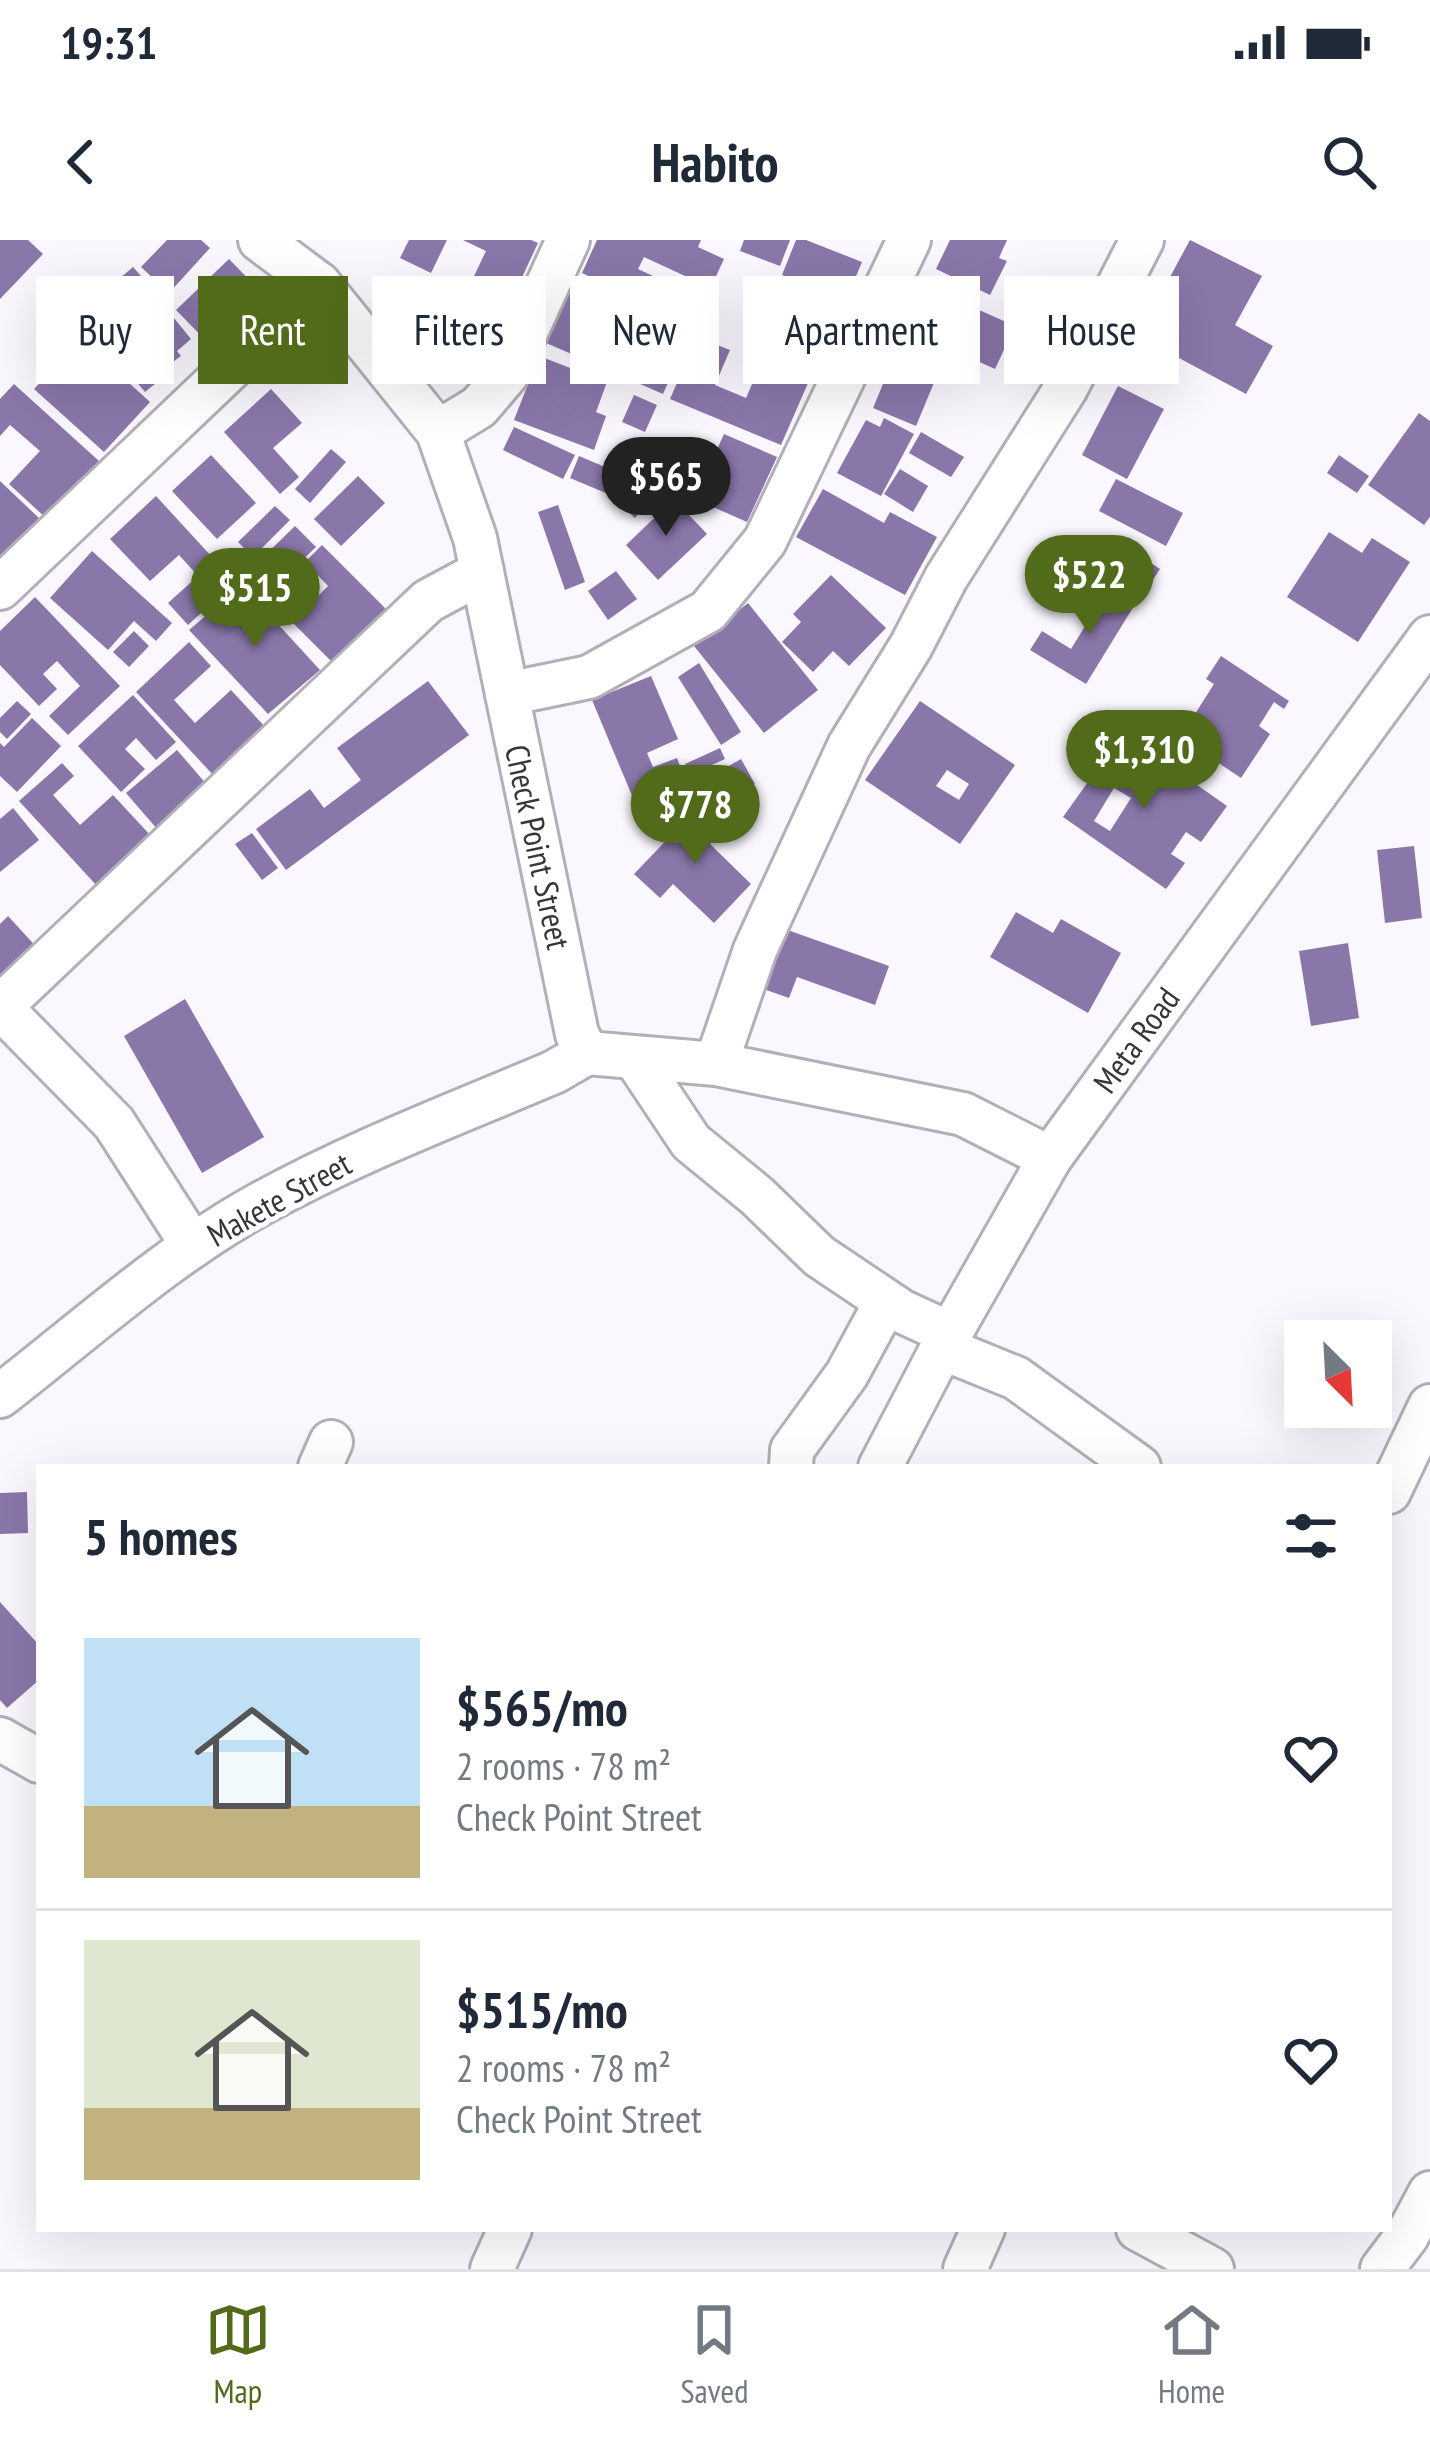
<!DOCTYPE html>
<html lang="en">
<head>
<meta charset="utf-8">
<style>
	body { margin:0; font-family:"PT Sans Narrow",sans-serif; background:#f2f2f3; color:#1f2937; height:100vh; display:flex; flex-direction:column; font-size:45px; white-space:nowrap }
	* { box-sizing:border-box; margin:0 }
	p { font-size:39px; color:#747a83 }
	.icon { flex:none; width:66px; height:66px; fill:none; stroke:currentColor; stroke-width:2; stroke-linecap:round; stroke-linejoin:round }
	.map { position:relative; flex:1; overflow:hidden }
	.panel { position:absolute; left:36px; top:1224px; width:1356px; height:768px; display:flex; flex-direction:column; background:#fff; border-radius:0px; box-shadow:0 12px 48px #0002 }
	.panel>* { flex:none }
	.banner { position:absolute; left:36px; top:36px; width:1359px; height:108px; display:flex; gap:24px }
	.needle { width:78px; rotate:156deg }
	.tools { position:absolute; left:1284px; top:1080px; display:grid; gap:24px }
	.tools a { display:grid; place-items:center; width:108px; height:108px; border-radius:0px; background:#fff; box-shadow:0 12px 48px #0002; font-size:60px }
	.price { position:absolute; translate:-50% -102px; padding:0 27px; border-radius:42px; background:#526b1b; color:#fff; font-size:39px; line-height:78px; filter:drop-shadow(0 3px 6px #0008) }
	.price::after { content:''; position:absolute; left:50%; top:72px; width:36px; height:27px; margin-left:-18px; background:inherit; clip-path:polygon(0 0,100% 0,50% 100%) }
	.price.current { background:#222; color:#fff }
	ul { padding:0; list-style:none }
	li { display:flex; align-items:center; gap:36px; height:300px; padding:0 48px }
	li+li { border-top:3px solid #e0e1e3 }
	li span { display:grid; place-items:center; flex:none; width:336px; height:240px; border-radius:0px; color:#555 }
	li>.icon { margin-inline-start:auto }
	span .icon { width:144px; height:144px; fill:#fffc; stroke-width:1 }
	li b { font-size:51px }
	h2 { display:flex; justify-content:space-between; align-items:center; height:144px; padding:0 48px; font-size:51px }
	.pill { padding:0 42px; border-radius:0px; background:#fff; box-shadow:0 12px 48px #0002; font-size:42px; line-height:108px }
	.pill.current { background:#526b1b; color:#fff }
	.status { display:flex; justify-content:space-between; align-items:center; height:84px; padding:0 60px; background:#fff; direction:ltr }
	.status svg { height:33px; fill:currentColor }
	header { display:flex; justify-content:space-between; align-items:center; height:156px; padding:0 48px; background:#fff; font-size:54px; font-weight:700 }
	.tab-bar { display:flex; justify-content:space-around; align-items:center; height:168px; border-top:3px solid #e0e1e3; background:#fff; font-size:33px; color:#747a83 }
	.tab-bar a { display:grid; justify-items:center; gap:6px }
	.tab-bar .current { color:#526b1b }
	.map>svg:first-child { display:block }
</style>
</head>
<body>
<div class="status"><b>19:31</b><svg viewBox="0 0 49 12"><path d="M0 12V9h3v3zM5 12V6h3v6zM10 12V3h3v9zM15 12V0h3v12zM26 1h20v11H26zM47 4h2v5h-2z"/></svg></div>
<header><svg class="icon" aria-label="back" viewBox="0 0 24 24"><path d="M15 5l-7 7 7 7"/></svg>Habito<svg class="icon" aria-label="search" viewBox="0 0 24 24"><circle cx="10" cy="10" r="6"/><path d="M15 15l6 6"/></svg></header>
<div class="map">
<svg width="1430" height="2029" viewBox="0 0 1430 2029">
	<rect width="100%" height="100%" fill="#faf8fe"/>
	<!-- building -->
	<g fill="#8a77aa" fill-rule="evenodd">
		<polygon points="0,0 28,0 43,14 0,59"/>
		<polygon points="167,0 201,0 210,8 169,53 141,27"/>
		<polygon points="409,0 447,0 431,33 400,18"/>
		<polygon points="463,0 531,0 538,3 504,76 464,57 486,11"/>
		<path d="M597,0H701L698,7L724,19L694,84L582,33ZM644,17L685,36L679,48L638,29Z"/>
		<polygon points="744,0 790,0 780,26 740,11"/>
		<polygon points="796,0 806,0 862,22 846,60 782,35"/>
		<polygon points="950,0 1007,0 999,18 1007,21 990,55 936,29"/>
		<polygon points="1190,0 1262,36 1235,85 1273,106 1246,154 1138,96"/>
		<polygon points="229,19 264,55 211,106 176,70"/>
		<polygon points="133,27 149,45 93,92 78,74"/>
		<path d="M571,39L691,91L663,154L544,102ZM611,89L652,106L645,121L605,104Z"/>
		<polygon points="941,42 972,56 968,65 1015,86 995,129 900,86 920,43 937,51"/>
		<polygon points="152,51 191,99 177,111 181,116 162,130 166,135 145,152 98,95"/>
		<polygon points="794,53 839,73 811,136 765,115"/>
		<polygon points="697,97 730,110 715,145 746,158 761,123 808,143 781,205 670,159"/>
		<polygon points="900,103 943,121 916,186 873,168"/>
		<polygon points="96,113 150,162 104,212 34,149 53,129 68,143"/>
		<polygon points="539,116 607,142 596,172 606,176 594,210 514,180"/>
		<polygon points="14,144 99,221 47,279 9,244 40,211 10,185 0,196 0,159"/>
		<polygon points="1118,146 1164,169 1127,239 1082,215"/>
		<polygon points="271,149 302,183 273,208 299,237 280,254 224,192"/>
		<polygon points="634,155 657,165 645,192 622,182"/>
		<polygon points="1419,173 1430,181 1430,277 1424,285 1368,245"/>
		<polygon points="884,178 914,194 881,256 837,233 866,180 880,187"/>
		<polygon points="514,187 575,215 563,239 503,210"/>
		<polygon points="921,192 964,217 951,237 909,213"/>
		<polygon points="724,194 777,217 747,282 643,236 658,202 710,225"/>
		<polygon points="331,209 346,222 310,263 295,249"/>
		<polygon points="211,215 256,263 217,299 172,251"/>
		<polygon points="1339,215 1369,236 1357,253 1327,233"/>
		<polygon points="579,216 617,232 608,254 570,238"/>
		<polygon points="900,229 928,246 913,272 884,254"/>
		<polygon points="358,236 385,263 341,306 314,279"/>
		<polygon points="628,236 653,257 635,278 610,256"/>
		<polygon points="1116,239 1183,273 1166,306 1099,271"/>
		<polygon points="0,241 40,279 0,322"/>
		<polygon points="823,249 884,283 890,272 937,297 905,355 796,297"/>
		<polygon points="156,256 235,342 188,385 168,363 198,336 179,315 150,341 110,299"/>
		<polygon points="674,259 707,294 658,340 626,305"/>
		<polygon points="558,265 585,342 565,350 538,272"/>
		<polygon points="275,266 290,280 253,317 238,302"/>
		<polygon points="295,286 316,307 271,350 251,329"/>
		<polygon points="1329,292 1362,313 1372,298 1410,322 1358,402 1287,357"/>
		<polygon points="322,305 394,377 340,430 275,365 291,349 308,366 328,346 305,322"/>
		<polygon points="92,311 172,383 156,401 134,381 108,410 50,358"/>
		<polygon points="1133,311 1160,329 1141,358 1113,340"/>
		<polygon points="616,331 637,359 608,380 588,351"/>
		<polygon points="831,335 886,388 849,426 833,411 813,432 782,402 801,382 793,374"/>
		<polygon points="1111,344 1137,361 1086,444 1030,410 1042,391 1071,409"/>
		<polygon points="242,345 320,430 268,474 189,390"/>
		<polygon points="35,357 120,446 68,495 49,476 80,446 57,421 43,434 57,449 39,466 0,425 0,391"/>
		<polygon points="748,363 818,450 764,493 694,406"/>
		<polygon points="134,391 149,406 129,427 113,412"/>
		<polygon points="189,402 211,426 174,460 195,483 231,450 267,489 215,537 136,452"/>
		<polygon points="1221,416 1289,461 1284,469 1274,462 1259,486 1270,494 1241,538 1172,492 1185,472 1193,477 1214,444 1206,439"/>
		<polygon points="699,423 741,492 721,505 678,437"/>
		<polygon points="651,436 678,499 647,513 653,527 677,518 684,536 633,558 592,460"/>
		<polygon points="428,441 469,495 286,630 256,589 310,549 324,568 361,540 337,508"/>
		<polygon points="133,455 176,502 156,520 136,498 125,509 145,529 121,552 78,506"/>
		<polygon points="17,461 31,474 7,499 0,492 0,478"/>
		<path d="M920,461L1015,525L960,604L865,540ZM947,530L969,544L959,560L936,546Z"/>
		<polygon points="32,478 61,506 17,552 0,536 0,503 4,507"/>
		<path d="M1136,502L1227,566L1201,602L1186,592L1171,614L1185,623L1166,649L1063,577L1108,514L1121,523ZM1114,548L1131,558L1110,591L1094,581Z"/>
		<polygon points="720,508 725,519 690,535 685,524"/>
		<polygon points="177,510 214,553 164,597 126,553"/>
		<polygon points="741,519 755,544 714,568 699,543"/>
		<polygon points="62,523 74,536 53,555 80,585 113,555 152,597 97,646 19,561"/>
		<polygon points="701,564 726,587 710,604 751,644 714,683 673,644 660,658 634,634"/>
		<polygon points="13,568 39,600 0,632 0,579"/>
		<polygon points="252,593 278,628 262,640 235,604"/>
		<polygon points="1414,606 1422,678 1385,683 1377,610"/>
		<polygon points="1016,672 1053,693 1061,679 1121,713 1088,773 990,717"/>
		<polygon points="8,676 42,713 0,750 0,684"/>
		<polygon points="765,682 889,726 875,765 797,737 789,758 744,742"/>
		<polygon points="1348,703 1359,778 1311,786 1299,711"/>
		<polygon points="185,759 264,897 202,933 124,796"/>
		<polygon points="27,1252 28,1293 0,1294 0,1253"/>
		<polygon points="0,1362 39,1405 39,1440 7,1468 0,1460"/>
	</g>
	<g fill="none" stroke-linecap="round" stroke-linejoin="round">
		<!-- minor casing -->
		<g stroke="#b2afb8" stroke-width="48">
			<g id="minor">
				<polyline points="260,0 319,44 438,192 475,298 577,794 587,813 716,824 963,874 1050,918"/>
				<polyline points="438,192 479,167 507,134 568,0"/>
				<polyline points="0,348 319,44"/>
				<polyline points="507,454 589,437 708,371 765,301 909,0"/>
				<polyline points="635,818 691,902 757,956 819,1016 901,1071 951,1094"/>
				<polyline points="716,824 755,710 849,506 911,406 946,338 1066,148 1142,0"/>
				<polyline points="193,1006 114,883 0,767 428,361 482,332"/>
				<polyline points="942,1108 1016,1138 1139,1227"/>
				<path d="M0,1156C84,1091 166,1016 260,964C354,912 455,874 554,832L587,813"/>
				<polyline points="320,1227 331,1202"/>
				<polyline points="791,1227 792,1210 847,1134 886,1062"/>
				<polyline points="880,1227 942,1108 1050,918 1430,397"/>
				<polyline points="1389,1252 1430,1166"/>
				<polyline points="0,1499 39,1521"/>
				<polyline points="1138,1989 1212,2029"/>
				<polyline points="492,2029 510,1989"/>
				<polyline points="965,2029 983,1989"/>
				<polyline points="1382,2029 1407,1996 1430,1953"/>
			</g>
		</g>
		<!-- minor -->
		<use href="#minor" stroke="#fff" stroke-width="42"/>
	</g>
	<g text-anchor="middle" stroke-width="10" stroke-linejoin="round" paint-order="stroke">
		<!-- street labels -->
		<g font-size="33" fill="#373539" stroke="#fff">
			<text transform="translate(538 607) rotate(78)" y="12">Check Point Street</text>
			<text transform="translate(1136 800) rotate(-54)" y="12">Meta Road</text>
			<text transform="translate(279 959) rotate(-29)" y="12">Makete Street</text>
		</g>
	</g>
</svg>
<div class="tools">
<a><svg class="needle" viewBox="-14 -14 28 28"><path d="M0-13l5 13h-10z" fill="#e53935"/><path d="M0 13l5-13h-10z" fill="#747a83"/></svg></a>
</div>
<b class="price current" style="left:666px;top:299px">$565</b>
<b class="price" style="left:1089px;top:397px">$522</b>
<b class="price" style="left:255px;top:410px">$515</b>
<b class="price" style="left:1144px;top:572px">$1,310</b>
<b class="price" style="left:695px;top:627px">$778</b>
<div class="banner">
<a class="pill">Buy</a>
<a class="pill current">Rent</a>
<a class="pill">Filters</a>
<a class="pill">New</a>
<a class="pill">Apartment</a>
<a class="pill">House</a>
</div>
<section class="panel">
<h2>5 homes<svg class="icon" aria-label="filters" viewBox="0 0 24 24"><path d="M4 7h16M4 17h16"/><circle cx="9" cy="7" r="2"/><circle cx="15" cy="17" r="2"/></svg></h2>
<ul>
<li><span style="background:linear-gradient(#bfe0f5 70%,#c2b280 0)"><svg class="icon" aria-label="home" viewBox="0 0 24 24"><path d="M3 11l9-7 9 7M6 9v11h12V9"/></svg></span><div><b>$565/mo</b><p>2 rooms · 78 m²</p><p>Check Point Street</p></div><svg class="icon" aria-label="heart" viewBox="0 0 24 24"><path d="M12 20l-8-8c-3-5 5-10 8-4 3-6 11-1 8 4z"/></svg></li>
<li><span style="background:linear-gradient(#dfe7d0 70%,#c2b280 0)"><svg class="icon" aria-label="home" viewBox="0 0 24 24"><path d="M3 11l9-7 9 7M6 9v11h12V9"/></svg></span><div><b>$515/mo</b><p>2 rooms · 78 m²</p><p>Check Point Street</p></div><svg class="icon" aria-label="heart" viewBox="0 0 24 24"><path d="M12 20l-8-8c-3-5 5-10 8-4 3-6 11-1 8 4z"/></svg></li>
</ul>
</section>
</div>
<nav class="tab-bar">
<a class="current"><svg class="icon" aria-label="map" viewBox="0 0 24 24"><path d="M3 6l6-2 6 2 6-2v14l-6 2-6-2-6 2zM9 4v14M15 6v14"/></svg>Map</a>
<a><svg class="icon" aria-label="saved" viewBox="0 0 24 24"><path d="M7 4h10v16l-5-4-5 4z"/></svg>Saved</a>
<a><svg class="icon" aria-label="home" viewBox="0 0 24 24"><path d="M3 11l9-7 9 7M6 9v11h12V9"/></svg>Home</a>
</nav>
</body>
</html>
